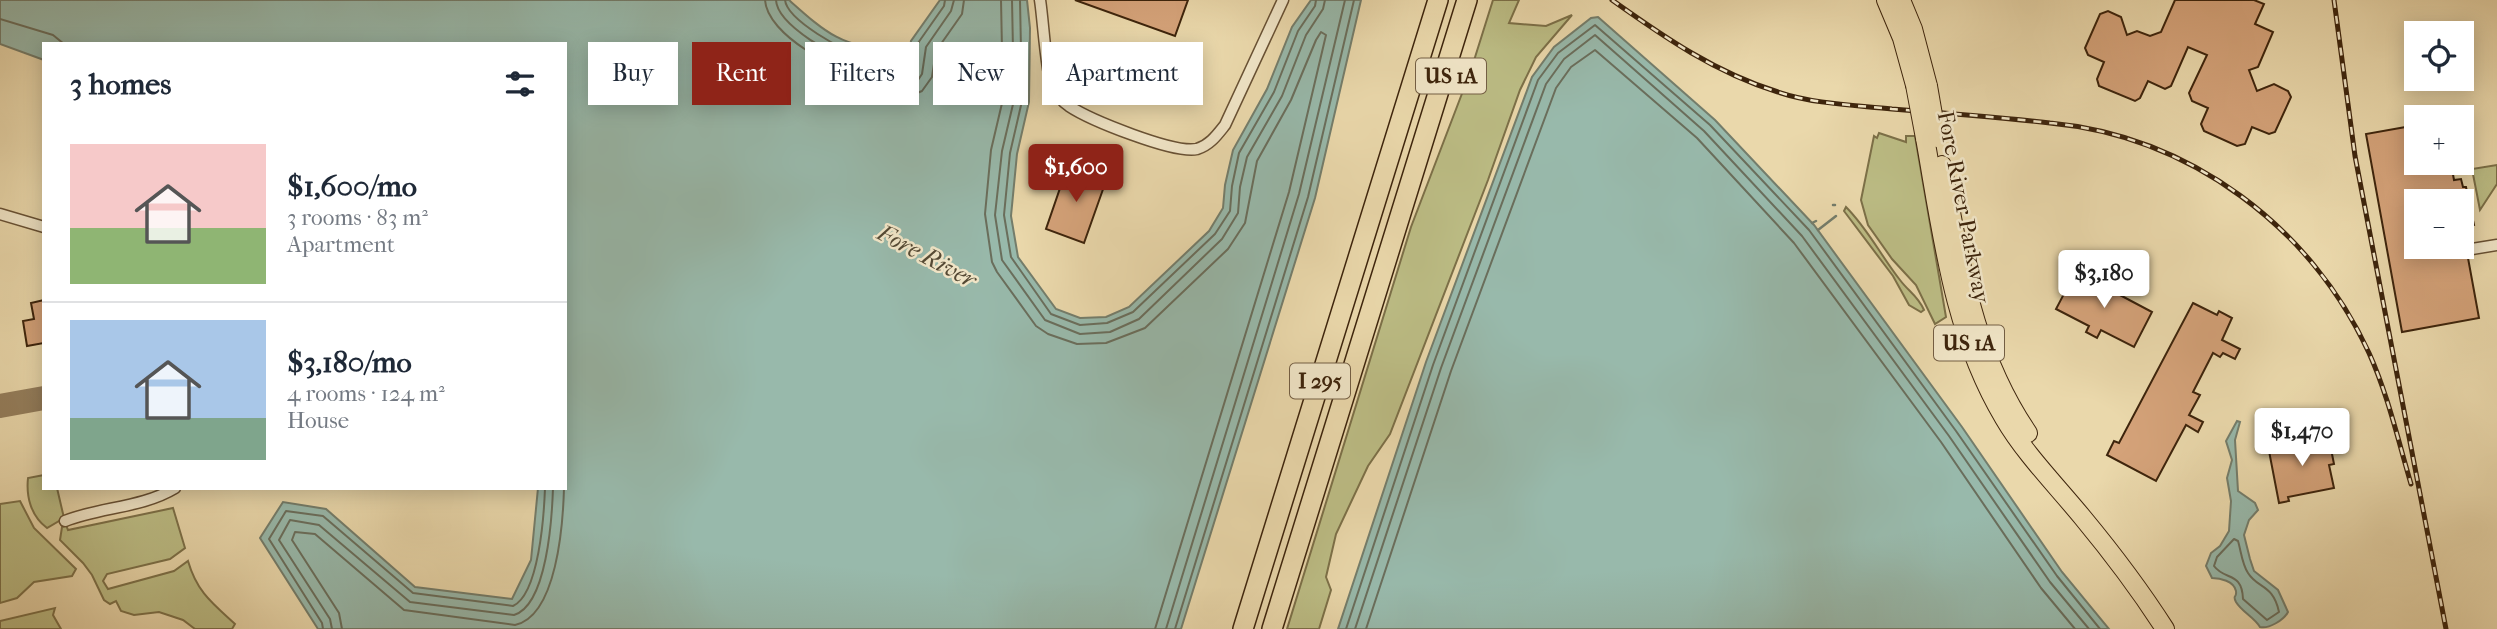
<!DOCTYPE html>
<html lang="en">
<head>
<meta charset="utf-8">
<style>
	body { margin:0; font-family:"IM FELL French Canon",serif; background:#f6f6f7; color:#1f2937; height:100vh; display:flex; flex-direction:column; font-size:26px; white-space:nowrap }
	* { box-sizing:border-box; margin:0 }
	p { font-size:23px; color:#747a83 }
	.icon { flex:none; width:38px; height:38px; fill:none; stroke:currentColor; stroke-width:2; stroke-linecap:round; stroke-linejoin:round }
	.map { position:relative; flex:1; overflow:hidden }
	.details { position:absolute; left:42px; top:42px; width:525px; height:448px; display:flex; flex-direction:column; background:#fff; border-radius:0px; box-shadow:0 4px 18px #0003 }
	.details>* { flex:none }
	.top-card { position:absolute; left:588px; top:42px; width:665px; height:63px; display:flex; gap:14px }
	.buttons { position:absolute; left:2404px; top:21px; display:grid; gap:14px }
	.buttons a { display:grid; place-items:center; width:70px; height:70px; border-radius:0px; background:#fff; box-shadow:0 4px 18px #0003; font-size:35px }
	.price { position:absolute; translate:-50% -60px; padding:0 16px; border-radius:7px; background:#fff; color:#222; font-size:23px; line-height:46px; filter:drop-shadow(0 2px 4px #0008) }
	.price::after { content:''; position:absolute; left:50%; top:42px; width:21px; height:16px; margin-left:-10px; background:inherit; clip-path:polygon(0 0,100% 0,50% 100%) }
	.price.current { background:#8f2418; color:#fff }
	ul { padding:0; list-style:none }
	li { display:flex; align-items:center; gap:21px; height:175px; padding:0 28px }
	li+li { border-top:2px solid #e0e1e3 }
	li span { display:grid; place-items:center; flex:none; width:196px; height:140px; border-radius:0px; color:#555 }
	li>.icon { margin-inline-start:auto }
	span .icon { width:84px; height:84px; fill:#fffc; stroke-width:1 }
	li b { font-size:30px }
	h2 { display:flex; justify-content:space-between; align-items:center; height:84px; padding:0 28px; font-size:30px }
	.chip { padding:0 24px; border-radius:0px; background:#fff; box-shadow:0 4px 18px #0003; font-size:24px; line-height:63px }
	.chip.current { background:#8f2418; color:#fff }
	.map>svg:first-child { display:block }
</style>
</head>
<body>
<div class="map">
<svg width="2497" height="629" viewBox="0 0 2497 629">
	<rect width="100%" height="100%" fill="#ead8ab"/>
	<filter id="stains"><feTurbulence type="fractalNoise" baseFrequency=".00286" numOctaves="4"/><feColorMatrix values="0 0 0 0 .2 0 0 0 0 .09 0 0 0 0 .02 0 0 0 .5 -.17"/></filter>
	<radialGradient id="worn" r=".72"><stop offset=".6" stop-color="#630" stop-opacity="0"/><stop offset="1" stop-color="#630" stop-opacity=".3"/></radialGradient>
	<!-- green -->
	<g fill="#bcbd85" stroke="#7c7048" stroke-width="2">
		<polygon points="1493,0 1519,0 1509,23 1546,26 1572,15 1536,57 1520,90 1488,180 1390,434 1368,466 1336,534 1326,577 1331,590 1319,629 1287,629 1411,227 1471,70"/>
		<polygon points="1879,133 1906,142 1906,136 1915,136 1946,317 1935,324 1916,285 1892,259 1868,225 1861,200 1874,136 1877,138"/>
		<polygon points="2497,165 2497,184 2480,210 2472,169"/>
		<path d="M1846,207C1868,229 1881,256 1900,280C1908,291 1918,296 1924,310L1921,312L1909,305L1893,276L1844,211Z"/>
		<path d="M44,475V488H57L64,518L47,528C31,516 26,497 28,478Z"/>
		<polygon points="20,501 34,528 76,569 72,576 34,582 17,598 0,603 0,504"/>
		<path d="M173,508L185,548L170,559L107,574L103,581L108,589L174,571L188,561C197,592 212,603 235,624L232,629H195L183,620L159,612L134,615L121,611L116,601L110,604L104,600L92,575L83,563L60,540L62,527L66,525L68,530Z"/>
		<polygon points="55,608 53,615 61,629 0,629 0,621"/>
	</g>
	<!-- water -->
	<g fill="#98b9ab" stroke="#747d6b" stroke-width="2">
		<path d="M0,0H789C825,32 842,48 893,50L898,71L906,70L911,41L940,0H1027L1030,28L1029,102L1017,154L1011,216L1018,257L1056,309L1080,318L1106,317L1129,307L1209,231L1223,208L1225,185L1233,150L1267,89L1292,27L1311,0H1361L1315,198L1181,629H318L260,538L283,502L326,509L415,587L512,599L531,560L538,488H565V44H44V60L0,44Z"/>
		<polygon points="1598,17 1715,120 1814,225 1962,427 2062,572 2109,629 1338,629 1426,362 1532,77 1554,47 1591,18"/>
		<path d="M2237,421L2240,422L2235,440L2238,491L2255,503L2258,510L2249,520L2244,535L2250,559L2254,571L2278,590L2288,612C2284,620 2269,629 2260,627C2254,617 2242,612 2236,602C2232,594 2237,599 2236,591C2234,581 2220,578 2212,578L2206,566L2211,553L2220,546L2229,531L2231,501L2227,478L2232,460L2226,441Z"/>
	</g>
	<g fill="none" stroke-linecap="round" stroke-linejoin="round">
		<!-- shore -->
		<g stroke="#6a6e5c" stroke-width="2">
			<path d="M765,0C767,35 838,73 869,76L880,89L892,96H910L922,91L932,77L936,51L962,14L964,0"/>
			<path d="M776,0C777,25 838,60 861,64C866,65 872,65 877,66L883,77L891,85L906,86L916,83L922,74L926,47L951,11L954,0"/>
			<path d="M785,0C787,20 844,52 863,56C870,57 878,57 885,57L893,76H910L918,43L944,6L945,0"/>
			<polyline points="1001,0 1003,99 991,150 985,214 992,262 997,272 1036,326 1048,334 1077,344 1106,343 1145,328 1228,249 1245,223 1257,161 1291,100 1316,40 1321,32 1326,35 1289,192 1155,629"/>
			<polyline points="1012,0 1014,100 1002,151 995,215 1002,260 1045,320 1080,334 1110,332 1139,319 1222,239 1238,213 1240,187 1247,157 1282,96 1306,35 1323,9 1325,0"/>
			<polyline points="1020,0 1022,101 1010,153 1004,215 1011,257 1051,314 1080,325 1107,323 1133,312 1215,234 1230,211 1232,186 1239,153 1274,92 1298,31 1315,6 1316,0"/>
			<polyline points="0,19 53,35 64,44"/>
			<path d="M2234,539L2238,541C2241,551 2242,564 2248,573C2258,589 2273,584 2279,612L2267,620L2243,599C2242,571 2225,581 2214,566L2217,557Z"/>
			<path d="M323,629L322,623L269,539L286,511L323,516L413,593L513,606C539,594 544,515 545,488"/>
			<path d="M332,629L330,619L279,540L290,520L319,525L410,602L514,615C547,605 552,518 553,488"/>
			<path d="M342,629L339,613L292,540L295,532L315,534L404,610L515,625C557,616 563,524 564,488"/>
			<polyline points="1166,629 1299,194 1345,0"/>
			<polyline points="1175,629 1308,197 1354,0"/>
			<polyline points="1346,629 1433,365 1538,80 1558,53 1595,25 1710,125 1809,230 1956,431 2057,576 2100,629"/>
			<polyline points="1355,629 1441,368 1546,84 1564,59 1595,35 1704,131 1802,236 1949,436 2050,582 2089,629"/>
			<polyline points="1366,629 1451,371 1556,88 1571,67 1595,50 1697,138 1794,243 1941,442 2041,588 2075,629"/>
		</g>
		<!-- stream -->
		<g stroke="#747d6b" stroke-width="2.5">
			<polyline points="1833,205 1835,205"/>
			<polyline points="1812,223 1816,221"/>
			<polyline points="1818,230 1836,216"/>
		</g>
		<!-- taxiway -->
		<polyline stroke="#947e5c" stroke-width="24" points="0,406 44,398"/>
	</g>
	<!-- building -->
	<g fill="#d4a279" stroke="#3d240c" stroke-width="2">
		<polygon points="1075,0 1188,0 1175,36"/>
		<polygon points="2175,0 2254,0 2264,4 2255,24 2273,32 2258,67 2249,70 2257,91 2274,84 2288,91 2291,97 2275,132 2269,134 2252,127 2245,144 2237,146 2204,131 2201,124 2208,108 2192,101 2189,93 2207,55 2188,47 2171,86 2165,89 2148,81 2140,98 2135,101 2099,86 2097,79 2104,62 2088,55 2085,48 2100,14 2108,11 2121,17 2127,35 2137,31 2150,36 2161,32"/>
		<polygon points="2417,125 2417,163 2451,163 2454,180 2461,179 2463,187 2466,187 2474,225 2462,227 2462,201 2417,201 2417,247 2459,247 2460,254 2468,258 2479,318 2402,332 2366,134"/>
		<polygon points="1068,165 1107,178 1084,243 1046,229"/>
		<polygon points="2076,271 2110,289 2112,285 2120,290 2118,294 2152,312 2134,347 2101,330 2097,338 2086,332 2089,326 2056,309"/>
		<polygon points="44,300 44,343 27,346 23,321 34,319 31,303"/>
		<polygon points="2193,303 2217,315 2219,311 2232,318 2222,340 2240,349 2235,359 2223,353 2220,357 2213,353 2193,392 2200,395 2189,415 2203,422 2198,432 2186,425 2156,481 2107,455 2114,441 2119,443"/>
		<polygon points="2318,436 2319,441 2329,439 2334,464 2329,465 2334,488 2288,497 2289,501 2279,503 2269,451 2305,443 2304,439"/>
	</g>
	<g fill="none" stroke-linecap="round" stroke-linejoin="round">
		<!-- street casing -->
		<g stroke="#685134" stroke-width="13">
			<g id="street">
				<path d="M1040,0C1043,18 1046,73 1052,86C1056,94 1062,101 1069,106C1090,120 1174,154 1197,149C1210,145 1217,135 1225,125L1283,0"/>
				<polyline points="0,214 44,227"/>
				<polyline points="2466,250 2497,245"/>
				<path d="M65,521C100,507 142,508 175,488"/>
			</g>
		</g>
		<!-- primary casing -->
		<g stroke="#3d240c" stroke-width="20">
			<g id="primary">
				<polyline points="1886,0 1902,38 1915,85"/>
				<polyline points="1901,0 1913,29 1928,86"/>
				<path d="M1925,138C1942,233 1953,333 2004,418C2025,454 2056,485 2083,518C2112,553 2140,590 2165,629"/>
				<path d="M1942,165C1961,261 1971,349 2028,433"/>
			</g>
		</g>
		<!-- highway casing -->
		<g stroke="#3d240c" stroke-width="22">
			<g id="highway">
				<polyline points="1243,629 1438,0"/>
				<polyline points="1272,629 1467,0"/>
			</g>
		</g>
		<!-- street -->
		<use href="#street" stroke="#f1e6c8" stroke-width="10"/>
		<!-- primary -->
		<use href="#primary" stroke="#ead8ab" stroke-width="18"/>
		<!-- highway -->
		<use href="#highway" stroke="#ead8ab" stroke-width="19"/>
		<!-- rail casing -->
		<g stroke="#3d240c" stroke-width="5">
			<g id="rail">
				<path d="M1612,0C1664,37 1716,73 1778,92C1814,104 1854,105 1892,109C1945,113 1998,117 2050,123C2190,136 2311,227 2369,353C2388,395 2398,440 2411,484"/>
				<polyline points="2334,0 2355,156 2446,629"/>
			</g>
		</g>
		<!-- rail -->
		<use href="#rail" stroke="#f1e6c8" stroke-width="2.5" stroke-dasharray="8" stroke-linecap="butt"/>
		<!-- primary-bridge casing -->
		<g stroke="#3d240c" stroke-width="20" stroke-linecap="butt">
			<g id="primary-bridge">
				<polyline points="1915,85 1925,138"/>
				<polyline points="1928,86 1937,138"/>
			</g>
		</g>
		<!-- primary-bridge -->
		<use href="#primary-bridge" stroke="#ead8ab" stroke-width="18"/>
	</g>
	<g text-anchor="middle" stroke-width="5" stroke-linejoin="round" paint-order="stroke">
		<!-- shield labels -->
		<g fill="#f1e6c8" stroke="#735e44" stroke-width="2">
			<rect x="1416" y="58.5" width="70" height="35" rx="5"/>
			<rect x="1934" y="325.5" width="70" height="35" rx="5"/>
			<rect x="1290" y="363.5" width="60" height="35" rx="5"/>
		</g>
		<g font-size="21" font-weight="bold" fill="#3d240c">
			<text x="1451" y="83">US 1A</text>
			<text x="1969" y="350">US 1A</text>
			<text x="1320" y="388">I 295</text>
		</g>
		<!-- street labels -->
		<g font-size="23" fill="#3d240c" stroke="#f1e6c8">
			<text transform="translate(1964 207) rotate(79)" y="8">Fore River Parkway</text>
		</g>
		<!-- water labels -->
		<g font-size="24" font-style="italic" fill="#544934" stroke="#f1e6c8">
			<text transform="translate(927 256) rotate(28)" y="8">Fore River</text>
		</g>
	</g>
	<rect width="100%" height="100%" filter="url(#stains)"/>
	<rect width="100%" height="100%" fill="url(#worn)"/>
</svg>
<div class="buttons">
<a><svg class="icon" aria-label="locate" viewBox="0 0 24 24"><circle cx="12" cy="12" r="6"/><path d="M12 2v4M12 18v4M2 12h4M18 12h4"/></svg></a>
<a>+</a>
<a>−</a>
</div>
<b class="price current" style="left:1076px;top:204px">$1,600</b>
<b class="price" style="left:2104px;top:310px">$3,180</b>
<b class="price" style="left:2302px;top:468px">$1,470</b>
<div class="top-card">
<a class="chip">Buy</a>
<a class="chip current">Rent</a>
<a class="chip">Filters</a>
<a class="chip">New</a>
<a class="chip">Apartment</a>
</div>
<section class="details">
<h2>3 homes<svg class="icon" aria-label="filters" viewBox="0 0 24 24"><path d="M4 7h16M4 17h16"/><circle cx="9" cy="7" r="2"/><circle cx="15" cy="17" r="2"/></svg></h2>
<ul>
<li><span style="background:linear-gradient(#f6c9c9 60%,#8fb573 0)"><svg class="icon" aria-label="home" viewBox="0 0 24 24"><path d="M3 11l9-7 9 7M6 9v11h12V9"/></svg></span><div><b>$1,600/mo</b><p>3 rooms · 83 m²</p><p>Apartment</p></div></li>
<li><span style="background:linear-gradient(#a9c7e8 70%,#7fa58c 0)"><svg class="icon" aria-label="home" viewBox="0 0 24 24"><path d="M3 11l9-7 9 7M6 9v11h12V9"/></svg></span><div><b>$3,180/mo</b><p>4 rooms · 124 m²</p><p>House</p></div></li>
</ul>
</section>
</div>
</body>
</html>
